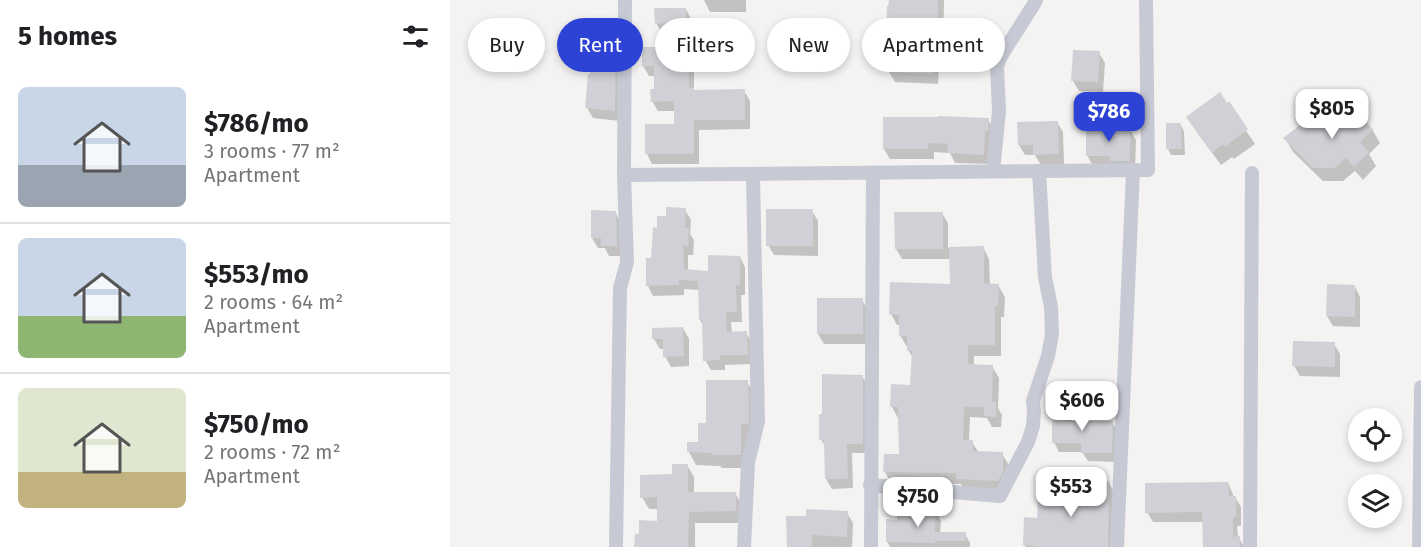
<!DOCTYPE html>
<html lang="en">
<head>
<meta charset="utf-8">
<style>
	body { margin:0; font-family:"Fira Sans",sans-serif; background:#f6f6f6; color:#202124; height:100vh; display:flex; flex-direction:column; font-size:22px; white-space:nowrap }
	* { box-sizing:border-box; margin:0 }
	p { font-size:20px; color:#757577 }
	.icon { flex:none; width:33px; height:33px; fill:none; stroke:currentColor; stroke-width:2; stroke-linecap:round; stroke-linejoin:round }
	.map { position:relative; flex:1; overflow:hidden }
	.panel { display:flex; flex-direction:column; background:#fff; width:450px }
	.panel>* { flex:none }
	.top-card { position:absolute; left:18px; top:18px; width:570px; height:54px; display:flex; gap:12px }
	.tools { position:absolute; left:898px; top:408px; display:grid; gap:12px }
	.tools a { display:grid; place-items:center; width:54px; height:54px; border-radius:50%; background:#fff; box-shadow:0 3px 9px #0003; font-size:30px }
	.price { position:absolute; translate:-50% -51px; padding:0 14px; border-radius:12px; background:#fff; color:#222; font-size:20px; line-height:39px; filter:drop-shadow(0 2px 3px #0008) }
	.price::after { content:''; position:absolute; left:50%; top:36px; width:18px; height:14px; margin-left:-9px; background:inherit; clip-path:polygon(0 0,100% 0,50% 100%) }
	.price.selected { background:#2c43d5; color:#fff }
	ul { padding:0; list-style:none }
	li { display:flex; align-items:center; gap:18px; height:150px; padding:0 18px }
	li+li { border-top:2px solid #e0e0e0 }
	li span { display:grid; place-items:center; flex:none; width:168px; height:120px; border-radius:9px; color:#555 }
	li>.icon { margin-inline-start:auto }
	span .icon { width:72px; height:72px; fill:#fffc; stroke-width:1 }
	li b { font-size:26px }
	h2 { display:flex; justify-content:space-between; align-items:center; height:72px; padding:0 18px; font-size:26px }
	.chip { padding:0 21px; border-radius:27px; background:#fff; box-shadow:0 3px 9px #0003; font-size:21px; line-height:54px }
	.chip.selected { background:#2c43d5; color:#fff }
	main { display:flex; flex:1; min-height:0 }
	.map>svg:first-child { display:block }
</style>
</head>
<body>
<main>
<section class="panel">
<h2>5 homes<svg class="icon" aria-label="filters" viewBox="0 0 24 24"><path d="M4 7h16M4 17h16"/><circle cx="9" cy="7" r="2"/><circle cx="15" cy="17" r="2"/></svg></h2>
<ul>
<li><span style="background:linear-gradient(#c9d6e8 65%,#9aa5b1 0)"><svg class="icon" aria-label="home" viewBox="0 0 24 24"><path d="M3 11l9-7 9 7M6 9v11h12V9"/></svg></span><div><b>$786/mo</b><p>3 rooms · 77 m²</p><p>Apartment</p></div></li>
<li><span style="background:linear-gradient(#c9d6e8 65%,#8fb573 0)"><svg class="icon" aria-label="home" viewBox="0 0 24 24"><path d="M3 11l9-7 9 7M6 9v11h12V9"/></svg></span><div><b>$553/mo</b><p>2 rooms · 64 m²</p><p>Apartment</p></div></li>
<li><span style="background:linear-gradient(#dfe7d0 70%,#c2b280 0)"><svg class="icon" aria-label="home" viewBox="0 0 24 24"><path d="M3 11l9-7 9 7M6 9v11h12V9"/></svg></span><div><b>$750/mo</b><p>2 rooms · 72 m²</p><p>Apartment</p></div></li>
</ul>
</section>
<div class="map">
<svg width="971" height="547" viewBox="0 0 971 547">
	<rect width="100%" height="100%" fill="#f4f3f2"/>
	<!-- shadow -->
	<g fill="#0003">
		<polygon points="254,0 296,0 296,12 260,12"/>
		<polygon points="440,0 494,0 493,50 490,50 488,84 445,82 439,72 454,62 455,45 444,45 438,35"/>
		<polygon points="236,9 241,19 242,55 244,58 244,91 294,91 300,101 300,129 249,130 249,164 202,164 197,154 226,126 226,111 208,111 202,101 206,90 206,76 199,76 193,66 218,48 218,33 212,33 206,23"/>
		<polygon points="165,36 171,46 170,121 143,118 137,108"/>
		<polygon points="649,53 655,63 653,92 629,91 623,81"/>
		<polygon points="778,104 805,144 784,159 782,157 771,165 746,131 738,117"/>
		<polygon points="538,120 544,130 539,164 505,163 500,153 484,152 484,159 440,159 434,149"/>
		<polygon points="607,122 613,132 614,164 591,165 585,155 575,155 569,145"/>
		<polygon points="730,124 734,131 735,155 721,155 718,149"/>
		<polygon points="922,129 930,143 919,154 926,166 913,180 905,171 893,181 873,181 843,152 835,138 868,131"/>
		<polygon points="680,130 686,140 685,171 643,166 637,155"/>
		<polygon points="235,210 241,220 240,234 244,240 243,255 238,255 238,271 260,272 290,257 295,267 295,295 291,295 292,322 281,322 282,333 296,333 302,343 303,364 275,365 275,370 261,370 255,360 254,327 250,320 250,290 234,289 234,295 203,296 198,286 208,229 217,217"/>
		<polygon points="362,211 368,221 368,256 324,255 318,245"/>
		<polygon points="165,212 171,223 172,256 159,256 155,248 148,248 142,238"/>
		<polygon points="492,213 498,223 498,248 533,247 539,259 540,285 548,285 555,297 554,317 551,317 551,356 524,356 524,366 542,366 549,378 548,408 552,415 551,427 542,427 537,418 520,417 519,442 522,442 529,453 552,454 559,465 554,492 514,490 511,484 441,483 435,472 450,456 448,418 442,407 461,387 463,358 458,350 458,347 457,347 450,335 450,325 447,325 441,314 501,285 501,259 452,259 446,249"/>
		<polygon points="905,287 910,297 910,327 883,326 877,316"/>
		<polygon points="412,300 418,310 418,344 374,344 368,334"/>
		<polygon points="233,328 239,339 239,366 221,367 215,356 214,349 210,349 204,339 204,329"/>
		<polygon points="884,344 890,354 890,377 850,376 844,366"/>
		<polygon points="412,376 418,386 417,453 402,453 403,488 382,489 376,479 376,448 371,439"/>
		<polygon points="297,382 305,395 298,468 272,468 270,466 246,465 239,452 249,443"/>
		<polygon points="616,408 622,417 622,422 662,422 668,431 666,462 638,461 632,452 609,452 604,442"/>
		<polygon points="237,465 244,477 244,494 285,493 292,505 292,523 245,523 245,547 186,547 190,535 209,522 208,509 199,509 192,497"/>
		<polygon points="659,482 664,493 663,547 576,547 574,545 589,520 614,497"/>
		<polygon points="778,483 783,494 783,497 785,497 791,507 791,526 787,526 788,538 789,538 794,547 754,547 754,522 703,522 697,512"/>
		<polygon points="485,511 491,521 490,534 515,534 520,543 520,547 440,547 437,541 448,521"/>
		<polygon points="397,513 403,523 402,547 338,547"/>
	</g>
	<!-- building -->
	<g fill="#d0d1d6">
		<polygon points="439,0 488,0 488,40 484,40 483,74 438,72 438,60 452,61 453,35 436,35 437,6 438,6"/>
		<polygon points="204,8 236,8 237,47 239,47 239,88 244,88 244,90 295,89 295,120 244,120 244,154 195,154 195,124 224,124 224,101 201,102 200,89 204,89 204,66 192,66 192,47 216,47 216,23 205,24"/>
		<polygon points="166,35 165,111 135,108 138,74 140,74 139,36"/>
		<polygon points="623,50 650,51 648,82 621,81"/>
		<polygon points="770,92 777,103 779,101 798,129 775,147 773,144 762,153 736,117"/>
		<polygon points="896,102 923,129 910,142 919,152 904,167 896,158 885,168 863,168 833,138 858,119 868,129"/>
		<polygon points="488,116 539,118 538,131 535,131 534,155 497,153 498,144 478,143 478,149 433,149 433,117 487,117"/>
		<polygon points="608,121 609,154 583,155 583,145 568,145 567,122"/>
		<polygon points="716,123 731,123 732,149 716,149"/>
		<polygon points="636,128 680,128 680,161 660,161 660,156 636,156"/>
		<polygon points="216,207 236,208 235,228 239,228 238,246 233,245 234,269 258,271 258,255 290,256 290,285 286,285 287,312 276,312 277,332 297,331 298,355 270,355 270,360 253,361 252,320 249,320 248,281 229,280 229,285 196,286 196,258 201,258 203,227 207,228 207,216 216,216"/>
		<rect x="316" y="209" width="47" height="37"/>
		<polygon points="141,210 166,211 167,246 151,246 151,238 141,238"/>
		<polygon points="444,212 493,212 493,249 445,249"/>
		<polygon points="534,246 534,283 549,284 548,306 545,306 545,345 518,345 518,364 543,365 542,402 546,402 546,417 534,416 534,407 514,407 513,440 523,440 523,451 553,452 553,472 548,481 506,479 506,473 433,472 434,454 449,454 448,407 440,407 441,384 460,385 462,351 457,351 457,336 449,336 449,315 439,314 440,282 500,284 499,247"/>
		<polygon points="877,284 905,285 905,317 876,316"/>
		<rect x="367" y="298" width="46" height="36"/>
		<polygon points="233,327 234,356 213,357 213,339 202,339 202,328"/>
		<polygon points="843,341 885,342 885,367 842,366"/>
		<polygon points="372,374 413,375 413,444 397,444 398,479 375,479 374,440 369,440 369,414 372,414"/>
		<polygon points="256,380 298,380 299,420 298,424 291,424 291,455 262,455 262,453 237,452 237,442 248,442 248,423 256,423"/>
		<polygon points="602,406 617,406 617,421 663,421 662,453 631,453 631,443 602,443"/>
		<polygon points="222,464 238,464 238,492 286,492 286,511 239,512 238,547 184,547 185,534 189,534 189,520 207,521 207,497 190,498 190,475 222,474"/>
		<polygon points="659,481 658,547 584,547 585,546 573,545 574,517 587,518 588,495 613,496 612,482"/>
		<polygon points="778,482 779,496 786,496 786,517 783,517 783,537 790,536 790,547 753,547 752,512 695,513 695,483"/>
		<polygon points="447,508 486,510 485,532 516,532 516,541 485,541 485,543 436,542 436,519 447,520"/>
		<polygon points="356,509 398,511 397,537 362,535 362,547 337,547 336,516 356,516"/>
	</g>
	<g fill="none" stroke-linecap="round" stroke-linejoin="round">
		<!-- minor -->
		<g stroke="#c7cad5" stroke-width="14">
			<polyline points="543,171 549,111 547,66 551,56 584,4 586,0"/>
			<polyline points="174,175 698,170 696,0"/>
			<polyline points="420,485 550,496 578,442 583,426 584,412 583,401 598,356 602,334 601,307 595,277 589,171"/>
			<polyline points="166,547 170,288 177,262 174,175 175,0"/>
			<polyline points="294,547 298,463 308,421 303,174"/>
			<polyline points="421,547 423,173"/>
			<polyline points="667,547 683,170"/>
			<polyline points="800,547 802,173"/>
			<polyline points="969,547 971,387"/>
		</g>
	</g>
</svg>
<div class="tools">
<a><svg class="icon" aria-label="locate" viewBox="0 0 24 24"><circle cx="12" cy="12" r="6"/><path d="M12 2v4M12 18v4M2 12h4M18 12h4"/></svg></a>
<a><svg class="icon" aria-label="layers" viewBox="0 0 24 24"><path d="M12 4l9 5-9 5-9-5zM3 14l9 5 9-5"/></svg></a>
</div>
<b class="price" style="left:882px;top:140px">$805</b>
<b class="price selected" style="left:659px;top:143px">$786</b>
<b class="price" style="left:632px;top:432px">$606</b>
<b class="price" style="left:621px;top:518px">$553</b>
<b class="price" style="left:468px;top:528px">$750</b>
<div class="top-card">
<a class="chip">Buy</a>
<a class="chip selected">Rent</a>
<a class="chip">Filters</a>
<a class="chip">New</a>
<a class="chip">Apartment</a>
</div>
</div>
</main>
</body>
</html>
